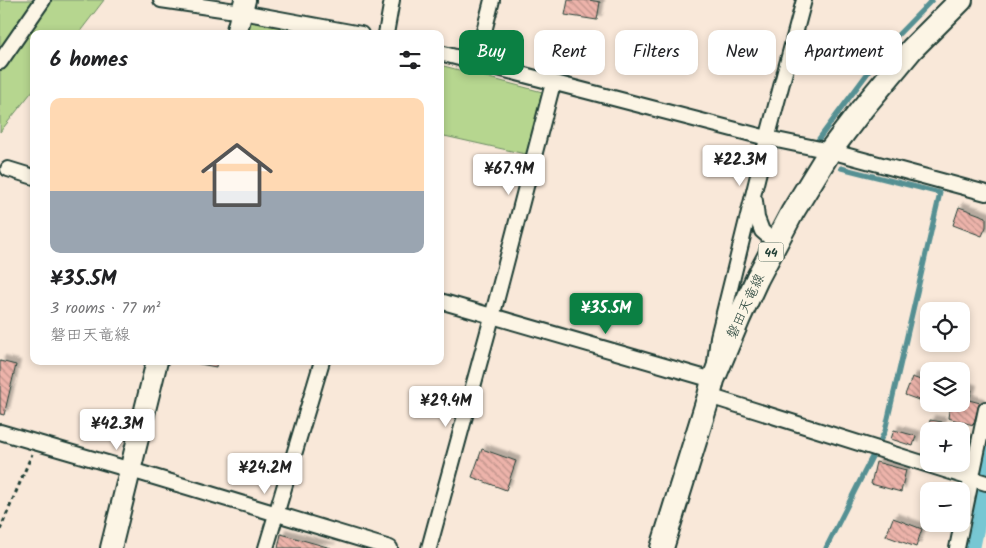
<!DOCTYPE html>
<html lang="en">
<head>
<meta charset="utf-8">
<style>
	body { margin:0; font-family:Kalam,"Klee One",sans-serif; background:#f2f2f2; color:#202124; height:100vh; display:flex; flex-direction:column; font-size:19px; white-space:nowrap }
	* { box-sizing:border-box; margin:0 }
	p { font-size:16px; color:#757577 }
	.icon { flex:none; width:28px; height:28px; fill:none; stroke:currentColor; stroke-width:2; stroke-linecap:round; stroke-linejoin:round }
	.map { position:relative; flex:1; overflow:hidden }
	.details { position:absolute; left:30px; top:30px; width:414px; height:335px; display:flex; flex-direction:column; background:#fff; border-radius:10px; box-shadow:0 2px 8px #0003 }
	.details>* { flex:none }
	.hud { position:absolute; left:459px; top:30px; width:451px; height:45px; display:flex; gap:10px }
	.fabs { position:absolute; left:920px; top:302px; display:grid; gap:10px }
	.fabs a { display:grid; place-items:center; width:50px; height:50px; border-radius:10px; background:#fff; box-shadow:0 2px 8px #0003; font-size:25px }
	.price { position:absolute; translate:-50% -42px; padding:0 11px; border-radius:5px; background:#fff; color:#222; font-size:16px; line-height:32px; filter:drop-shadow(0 1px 2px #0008) }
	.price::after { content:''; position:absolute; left:50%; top:30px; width:15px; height:11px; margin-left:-8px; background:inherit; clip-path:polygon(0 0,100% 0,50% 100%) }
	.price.selected { background:#0b8043; color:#fff }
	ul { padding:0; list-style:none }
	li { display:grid; align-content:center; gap:10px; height:265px; padding:0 20px }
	li span { display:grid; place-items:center; height:155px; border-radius:10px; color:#555 }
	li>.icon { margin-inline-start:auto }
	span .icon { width:90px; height:90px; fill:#fffc; stroke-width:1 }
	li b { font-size:21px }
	h2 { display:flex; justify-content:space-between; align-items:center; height:60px; padding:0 20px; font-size:21px }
	.chip { padding:0 18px; border-radius:10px; background:#fff; box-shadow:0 2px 8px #0003; font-size:18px; line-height:45px }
	.chip.selected { background:#0b8043; color:#fff }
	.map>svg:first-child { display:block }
</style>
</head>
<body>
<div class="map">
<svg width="986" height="548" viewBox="0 0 986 548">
	<defs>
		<pattern id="building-back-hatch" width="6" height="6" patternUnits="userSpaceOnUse" patternTransform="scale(1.25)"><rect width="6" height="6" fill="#edb3aa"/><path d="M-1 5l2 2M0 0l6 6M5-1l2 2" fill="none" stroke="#bf938b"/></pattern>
		<filter id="shadow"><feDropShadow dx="4.5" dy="-4.5" stdDeviation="1" flood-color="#0004"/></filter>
	</defs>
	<rect width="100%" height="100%" fill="#f9e8d9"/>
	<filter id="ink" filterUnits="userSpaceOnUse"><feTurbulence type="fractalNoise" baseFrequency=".02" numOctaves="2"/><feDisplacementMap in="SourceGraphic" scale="10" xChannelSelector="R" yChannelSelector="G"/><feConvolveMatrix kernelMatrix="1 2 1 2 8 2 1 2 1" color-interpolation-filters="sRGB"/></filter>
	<g filter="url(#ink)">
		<!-- green -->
		<g fill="#b6d68f" stroke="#6a8a62">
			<polygon points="0,0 104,0 78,34 34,34 34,89 0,132"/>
			<polygon points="242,12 324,34 236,34"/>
			<polygon points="440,65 550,94 534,156 440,135"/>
		</g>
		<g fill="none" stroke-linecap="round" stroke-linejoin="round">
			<!-- stream -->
			<g stroke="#549093" stroke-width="5">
				<polyline points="818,140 890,43 932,0"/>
				<polyline points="826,548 885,431 940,193 841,168"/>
			</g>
			<!-- river -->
			<polyline stroke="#77c7d3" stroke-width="30" points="965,548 986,448"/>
		</g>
		<!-- building -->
		<g fill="url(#building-back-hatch)" stroke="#1f3d34" filter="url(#shadow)">
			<polygon points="568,0 589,0 600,2 597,20 565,15"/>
			<polygon points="959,207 986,217 986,227 982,236 953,225"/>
			<polygon points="0,361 16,365 4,415 0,414"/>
			<polygon points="184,361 217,361 216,367"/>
			<polygon points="912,377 929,383 929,404 936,404 935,406 905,395"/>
			<polygon points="961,386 972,390 969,400 980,403 973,425 948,418 950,404 961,404"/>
			<polygon points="930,420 942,422 940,431 929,431 929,436 927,436"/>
			<polygon points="945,427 961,431 944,431"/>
			<polygon points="894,430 916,436 913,446 891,439"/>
			<polygon points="961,443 970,444 967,466 958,465 958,464 961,464"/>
			<polygon points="482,449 516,461 506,490 472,477"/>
			<polygon points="876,462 906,470 901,492 871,484"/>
			<polygon points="893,518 922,529 916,547 886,536"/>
			<polygon points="931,524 946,524 944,528"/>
			<polygon points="281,534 331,548 278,548"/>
		</g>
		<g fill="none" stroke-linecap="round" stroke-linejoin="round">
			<!-- street casing -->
			<g stroke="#1f3d34" stroke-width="18">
				<g id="street">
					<polyline points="161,0 242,12 361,34"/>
					<polyline points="386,34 392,0"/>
					<polyline points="440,53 767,138 830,151 986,193"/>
					<polyline points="0,62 43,0"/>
					<polyline points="476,63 492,0"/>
					<polyline points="8,169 34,177"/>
					<polyline points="755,201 757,218 762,231 776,243"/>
					<polyline points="440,301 713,380 718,337 765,147 804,0"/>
					<polyline points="709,396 986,483"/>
					<polyline points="0,432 131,470 390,548"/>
					<polyline points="266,548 322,361"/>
					<polyline points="429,548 492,317 553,83"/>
					<polyline points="957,548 986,409"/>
				</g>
			</g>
			<!-- secondary casing -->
			<g stroke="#1f3d34" stroke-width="24">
				<g id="secondary">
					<polyline points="236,34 245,0"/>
					<polyline points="111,548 157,361"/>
				</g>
			</g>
			<!-- primary casing -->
			<g stroke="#1f3d34" stroke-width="26">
				<polyline id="primary" points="662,548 709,396 713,380 739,318 757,279 792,213 830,151 862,109 912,49 961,0"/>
			</g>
			<!-- path -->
			<polyline stroke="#1f3d34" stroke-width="3" stroke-dasharray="4 4" stroke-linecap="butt" points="0,530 32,454"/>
			<!-- street -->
			<use href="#street" stroke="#fcf5e5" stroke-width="14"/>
			<!-- secondary -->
			<use href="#secondary" stroke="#fcf5e5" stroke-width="20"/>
			<!-- primary -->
			<use href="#primary" stroke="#fcf5e5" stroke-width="22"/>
		</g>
	</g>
	<g text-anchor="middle" stroke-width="4.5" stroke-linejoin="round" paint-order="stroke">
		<!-- shield labels -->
		<rect fill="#fcf5e5" stroke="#617469" stroke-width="1" x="758.5" y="242.5" width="25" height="19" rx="4"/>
		<g font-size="12" font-weight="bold" fill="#1f3d34">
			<text x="771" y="256">44</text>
		</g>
		<!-- street labels -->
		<g font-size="14" fill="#1f3d34" stroke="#fcf5e5">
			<text transform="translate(745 306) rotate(-65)" y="5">磐田天竜線</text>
		</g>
	</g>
</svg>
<div class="fabs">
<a><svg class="icon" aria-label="locate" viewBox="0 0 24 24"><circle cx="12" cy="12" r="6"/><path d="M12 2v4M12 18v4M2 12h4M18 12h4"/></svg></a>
<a><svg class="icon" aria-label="layers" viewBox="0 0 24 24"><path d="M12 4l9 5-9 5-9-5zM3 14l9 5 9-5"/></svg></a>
<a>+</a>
<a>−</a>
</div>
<b class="price" style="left:740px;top:187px">¥22.3M</b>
<b class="price" style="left:509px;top:196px">¥67.9M</b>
<b class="price selected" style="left:606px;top:335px">¥35.5M</b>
<b class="price" style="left:446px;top:428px">¥29.4M</b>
<b class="price" style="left:117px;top:451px">¥42.3M</b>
<b class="price" style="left:265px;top:495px">¥24.2M</b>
<div class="hud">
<a class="chip selected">Buy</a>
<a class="chip">Rent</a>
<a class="chip">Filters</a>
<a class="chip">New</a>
<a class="chip">Apartment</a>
</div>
<section class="details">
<h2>6 homes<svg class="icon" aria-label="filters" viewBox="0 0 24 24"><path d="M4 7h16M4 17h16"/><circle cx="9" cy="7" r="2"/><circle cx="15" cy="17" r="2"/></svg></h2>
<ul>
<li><span style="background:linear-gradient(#ffd9b3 60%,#9aa5b1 0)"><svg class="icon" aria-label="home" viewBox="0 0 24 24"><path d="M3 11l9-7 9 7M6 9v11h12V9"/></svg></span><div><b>¥35.5M</b><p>3 rooms · 77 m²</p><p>磐田天竜線</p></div></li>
</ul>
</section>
</div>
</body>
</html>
